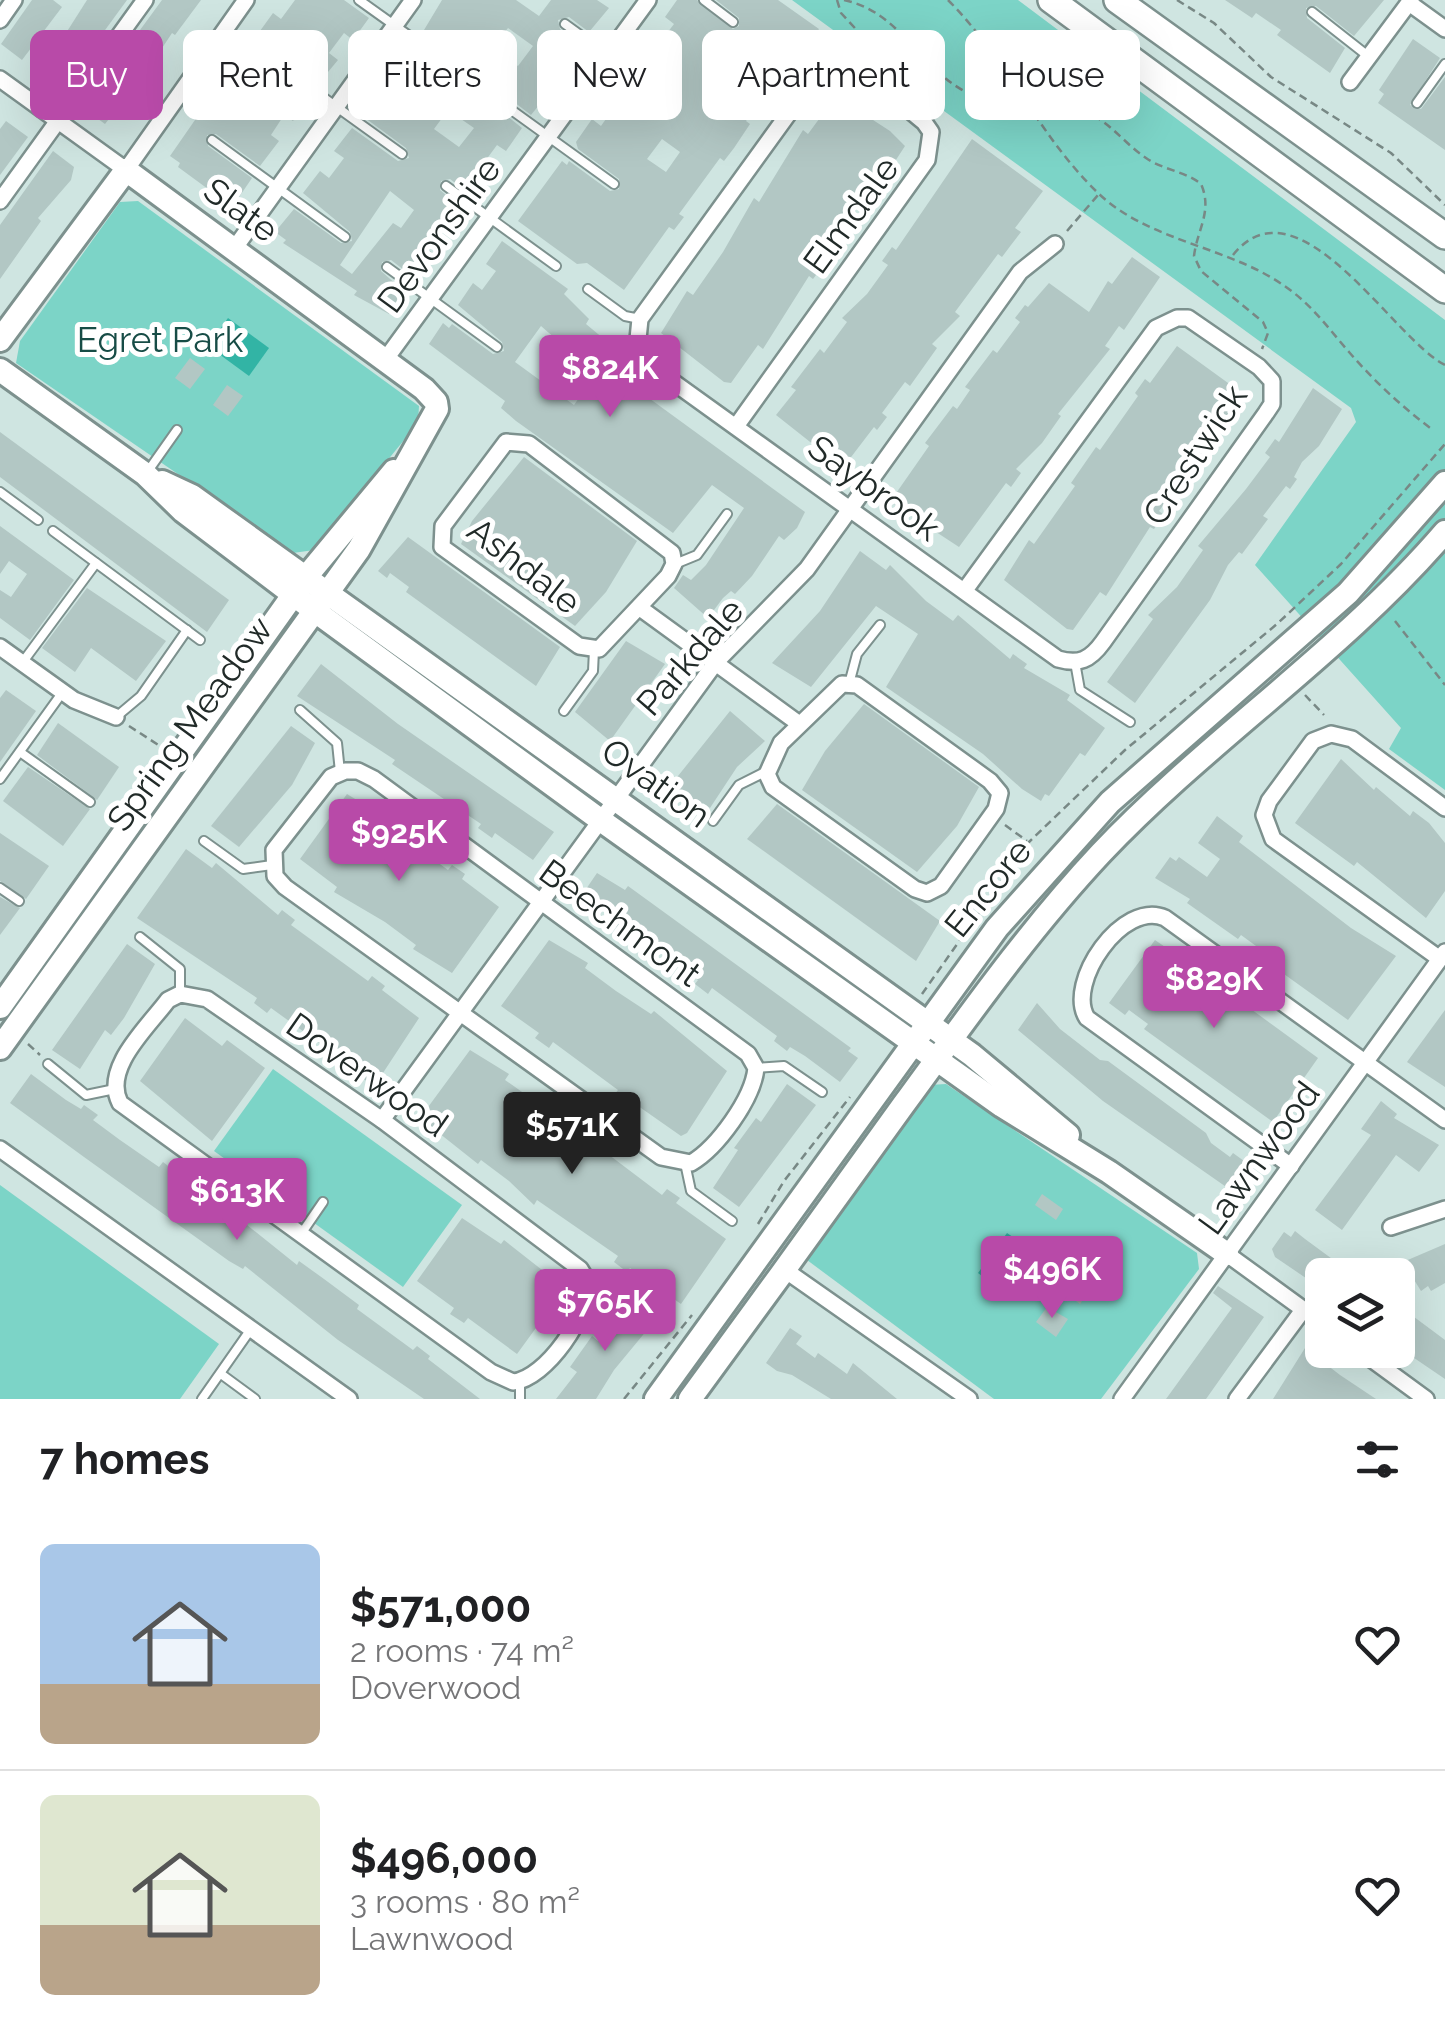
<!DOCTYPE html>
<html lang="en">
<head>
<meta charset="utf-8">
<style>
	body { margin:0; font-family:Raleway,sans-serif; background:#f6f6f6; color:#202124; height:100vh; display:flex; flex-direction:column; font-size:38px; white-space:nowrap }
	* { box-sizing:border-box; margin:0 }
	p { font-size:32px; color:#757577 }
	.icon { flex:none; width:55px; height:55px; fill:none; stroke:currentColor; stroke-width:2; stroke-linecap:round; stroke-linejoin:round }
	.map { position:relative; height:1399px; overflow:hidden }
	.details { display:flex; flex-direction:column; background:#fff; flex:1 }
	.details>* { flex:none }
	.top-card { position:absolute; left:30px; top:30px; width:1385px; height:90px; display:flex; gap:20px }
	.buttons { position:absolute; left:1305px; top:1258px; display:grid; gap:20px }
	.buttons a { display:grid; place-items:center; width:110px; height:110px; border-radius:15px; background:#fff; box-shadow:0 10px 40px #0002; font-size:50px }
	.price { position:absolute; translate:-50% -85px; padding:0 22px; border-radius:10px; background:#b84aa8; color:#fff; font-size:32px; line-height:65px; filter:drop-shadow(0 2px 5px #0008) }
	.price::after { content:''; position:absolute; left:50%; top:60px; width:30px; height:22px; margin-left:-15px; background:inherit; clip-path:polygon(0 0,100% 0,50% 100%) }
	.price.current { background:#222; color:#fff }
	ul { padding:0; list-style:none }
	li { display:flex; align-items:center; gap:30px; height:250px; padding:0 40px }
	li+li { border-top:2px solid #e0e0e0 }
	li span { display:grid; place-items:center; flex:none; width:280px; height:200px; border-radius:15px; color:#555 }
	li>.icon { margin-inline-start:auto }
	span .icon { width:120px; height:120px; fill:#fffc; stroke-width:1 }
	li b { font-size:42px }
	h2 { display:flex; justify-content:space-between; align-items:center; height:120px; padding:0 40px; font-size:42px }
	.pill { padding:0 35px; border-radius:15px; background:#fff; box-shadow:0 10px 40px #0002; font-size:35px; line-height:90px }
	.pill.current { background:#b84aa8; color:#fff }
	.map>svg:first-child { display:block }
</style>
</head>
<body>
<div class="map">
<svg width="1445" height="1399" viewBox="0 0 1445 1399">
	<rect width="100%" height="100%" fill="#cfe5e1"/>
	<!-- green -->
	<g fill="#7cd4c7">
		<polygon points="792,0 1018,0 1445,320 1445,790 1389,749 1401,728 1255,565 1356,422 1351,408"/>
		<polygon points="138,201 419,406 418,423 314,550 293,553 16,363 20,341 120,202"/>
		<polygon points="273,1069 462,1205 403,1287 214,1151"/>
		<polygon points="946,1084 1197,1253 1199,1269 1101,1399 994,1399 807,1260 809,1250 929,1085"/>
		<polygon points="0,1185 219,1344 180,1399 0,1399"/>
	</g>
	<!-- water -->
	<g fill="#32b4a5">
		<polygon points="228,318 269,348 249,376 208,346"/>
		<polygon points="1007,1233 1035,1252 1019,1284 1014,1282 1006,1294 978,1273"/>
	</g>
	<!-- building -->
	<g fill="#b2c7c4" fill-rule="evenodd">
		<polygon points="32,0 53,0 62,7 22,60 1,44"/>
		<polygon points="87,0 127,0 62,89 40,74"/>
		<polygon points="162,0 201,0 175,35 172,33 116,118 112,115 105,124 83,108"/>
		<polygon points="295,0 344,0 369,18 353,40 344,33 329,53 338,60 318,84 274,53 265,54 265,64 309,98 293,121 284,115 271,135 279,141 260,166 216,134 207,135 208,146 252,178 235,203 225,196 223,200 178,167 180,163 170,156 213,94 223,101 237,81 229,74 273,13 281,19"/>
		<path d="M442,0H516L539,16L551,0H597L609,8L589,32L569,17L558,20L560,29L582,48L566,69L556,62L541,83L551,90L531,115L510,99L499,102L501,111L522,128L506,151L497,145L483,164L492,172L478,191L472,196L450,179L441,181L440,190L464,210L448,233L438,226L423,246L433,253L419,272L413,277L391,260L382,262L381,271L405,292L389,314L354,295L357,291L283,243L286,240L275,232L294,209L341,243L352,241L350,232L303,193L320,171L329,178L344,158L334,151L352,128L398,161L409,158L406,148L361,115L379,89L388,96L401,76L393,70L406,49L411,47L458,80L466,78L465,67L421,35ZM508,28L533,46L518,66L493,48ZM448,110L474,128L459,147L434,129ZM390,191L414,210L401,228L393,223L352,274L340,265Z"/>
		<path d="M677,0H697L733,29L739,26V18L716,0H778L819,29L792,69L786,65L746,121L750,124L734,148L724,161L720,158L679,214L684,217L674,230L669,227L624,290L587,263L577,264L518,221L562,161L567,165L569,161L610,191L619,189V179L578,149L576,142L592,119L601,126L615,106L606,99L624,76L670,110L681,107L678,97L633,64L649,38L658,45L674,24L665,17ZM721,58L740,72L725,92L706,78ZM662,139L680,152L666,172L647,159Z"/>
		<polygon points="1225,0 1384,0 1354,36 1316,6 1306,8 1307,18 1345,48 1330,73 1277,35 1281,30 1256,13 1252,18"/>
		<polygon points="1413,39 1440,58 1410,105 1421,109 1445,77 1445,150 1378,103 1384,94 1379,90"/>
		<polygon points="836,96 890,131 905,146 864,209 859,205 818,262 823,266 813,279 809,276 763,349 758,345 731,383 724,382 661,333 687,291 693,295 723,252 754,198 759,202 803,130 808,134"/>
		<polygon points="6,121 28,137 0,175 0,129"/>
		<polygon points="972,139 1043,191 1015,228 1021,232 1011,245 1002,257 998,254 955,312 960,316 932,344 937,348 910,386 905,382 882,413 887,417 877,430 874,427 845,465 838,464 776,415 796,390 791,387 820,349 824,353 847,322 842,318 867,294 888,265 882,261 892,247 896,250"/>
		<polygon points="53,151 74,167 71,180 38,218 41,221 0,279 0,225"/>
		<path d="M502,241L568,289L564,294L589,319L586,324L610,344L601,356L613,364L609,369L805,512L797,528L784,540L779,536L752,576L735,594L731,591L723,598L708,618L674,588L683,575L691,580L706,565L744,508L712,485L673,533L516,421L501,408L505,401L429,344L443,323L449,328L452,324L493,354L504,351L502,342L458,305L473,283L482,290L496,271L486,264ZM541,326L596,374L574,405L515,362Z"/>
		<polygon points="1132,257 1160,277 1124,330 1119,326 1105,346 1110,349 1058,414 1061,416 1042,443 1016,469 1021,473 1011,487 1006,483 959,547 895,505 892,499 929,446 925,443 953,406 957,409 970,390 965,387 993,350 997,353 1020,322 1015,318 1025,305 1028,307 1049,283 1089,312 1108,281 1112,284"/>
		<polygon points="1177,346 1246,396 1203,460 1198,457 1159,511 1164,515 1154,529 1150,527 1106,596 1100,592 1073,630 1067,629 1004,580 1029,540 1034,544 1075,486 1071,483 1096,447 1100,450 1138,396 1135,393 1145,379 1150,383"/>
		<polygon points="190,358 205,369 190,389 175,378"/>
		<polygon points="227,385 243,396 228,416 213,405"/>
		<polygon points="1313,388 1342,409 1319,446 1302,462 1294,477 1297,479 1290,489 1286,486 1263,516 1268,519 1242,554 1239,552 1228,565 1210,600 1135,703 1107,682 1153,619 1148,615 1177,587 1203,550 1198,546 1246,489 1270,457 1265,453 1275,439 1279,442"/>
		<polygon points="0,432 229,600 207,632 0,477"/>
		<polygon points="524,457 637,541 606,592 575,626 461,544 472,521"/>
		<polygon points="0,526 74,580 30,640 0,618 0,590 11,597 27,574 9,561 0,574"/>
		<polygon points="408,537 560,647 536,686 406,592 409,587 390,573 387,578 378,571"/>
		<polygon points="860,551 886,570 890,565 926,601 953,621 958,615 1010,659 1013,654 1027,664 1024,668 1070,695 1067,700 1105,728 1085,756 1080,753 1049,796 1045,794 1041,801 1022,789 983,754 886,687 918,634 876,606 811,687 772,663 820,611"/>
		<polygon points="87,588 166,641 136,681 91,648 75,672 42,648"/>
		<polygon points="626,641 665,664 610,741 575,712"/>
		<polygon points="321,664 398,724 554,832 533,860 495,833 492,838 478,828 481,824 392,764 395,760 297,696"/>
		<polygon points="6,690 36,711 0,762 0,698"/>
		<polygon points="864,704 979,787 957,826 917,872 802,790 825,751"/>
		<polygon points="730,711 765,741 737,767 710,808 703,803 700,808 670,786"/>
		<polygon points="58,723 119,767 97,800 37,755"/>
		<polygon points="291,726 315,743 292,785 239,847 211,826"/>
		<polygon points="1341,759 1374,790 1376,787 1410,816 1413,811 1429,823 1445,843 1445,891 1426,918 1357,862 1354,866 1295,823"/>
		<polygon points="28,767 90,809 63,846 3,801"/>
		<polygon points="347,794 386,818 383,822 448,870 452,865 465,874 462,879 499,907 452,973 413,949 416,945 385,922 334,892 337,887 300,859"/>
		<polygon points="777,804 940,921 916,961 747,839"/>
		<polygon points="1217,816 1243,836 1239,842 1351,928 1396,956 1348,1020 1270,964 1264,958 1267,954 1241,935 1238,939 1187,903 1190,899 1155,878 1170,857 1176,861 1179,857 1207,877 1220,859 1198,843"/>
		<polygon points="0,833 49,866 26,899 0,881"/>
		<polygon points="186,849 212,868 216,863 278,915 282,910 295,920 291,925 368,981 372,976 385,986 382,990 419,1018 379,1079 372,1084 346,1069 333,1060 336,1055 271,1008 267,1013 254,1003 257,998 137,918"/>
		<polygon points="597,873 625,890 628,886 851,1048 848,1051 858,1058 840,1082 805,1056 790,1047 787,1051 774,1041 777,1036 712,988 708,994 695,984 698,980 632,932 629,936 616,927 620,921 582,895"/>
		<polygon points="0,897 20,908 0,935"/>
		<polygon points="549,940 588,963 585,968 616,991 651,1014 654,1011 727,1071 687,1133 681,1136 631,1101 628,1105 614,1095 618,1090 553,1042 549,1048 535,1038 539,1033 501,1006"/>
		<polygon points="1155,940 1207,976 1204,980 1230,1000 1233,996 1318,1058 1273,1122 1144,1029 1148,1024 1129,1010 1125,1015 1109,1003"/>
		<polygon points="127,944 155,964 124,1018 111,1035 105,1030 80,1069 52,1050"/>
		<polygon points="1037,1003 1060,1029 1100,1060 1108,1061 1206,1133 1211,1143 1230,1157 1233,1153 1244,1161 1247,1168 1232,1191 1103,1101 1018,1030"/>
		<polygon points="1445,1010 1445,1087 1407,1062"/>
		<polygon points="185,1018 222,1046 227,1040 265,1068 212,1141 140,1081"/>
		<polygon points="470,1050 509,1074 505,1080 570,1126 574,1121 587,1131 584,1136 662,1195 667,1189 680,1198 676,1203 726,1239 681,1304 630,1268 627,1272 614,1262 618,1256 537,1200 534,1205 509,1181 481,1160 478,1164 420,1118"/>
		<polygon points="31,1074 66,1100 81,1109 84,1105 98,1115 93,1120 120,1140 159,1167 163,1162 176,1172 173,1177 197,1195 229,1218 232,1213 297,1265 299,1261 324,1279 359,1305 357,1309 413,1350 417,1346 430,1356 428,1359 480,1399 424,1399 338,1340 245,1266 243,1269 229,1261 84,1157 10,1103"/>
		<polygon points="787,1084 816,1105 739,1207 713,1188 738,1150 734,1148 756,1118 761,1122"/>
		<polygon points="1381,1101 1397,1114 1394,1118 1439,1145 1419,1172 1396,1155 1342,1230 1315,1210 1371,1135 1361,1129"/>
		<polygon points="1042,1194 1063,1209 1056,1220 1035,1205"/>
		<polygon points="462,1218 501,1244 504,1240 565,1288 517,1354 468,1318 464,1323 450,1314 454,1308 417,1281"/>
		<polygon points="1295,1231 1305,1239 1354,1275 1322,1275 1322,1289 1275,1257 1272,1249 1284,1232 1291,1237"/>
		<polygon points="1445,1244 1445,1283 1431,1291 1428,1286 1421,1291 1403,1262"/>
		<polygon points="1071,1274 1091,1288 1080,1304 1060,1289"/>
		<polygon points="1218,1286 1264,1317 1206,1399 1166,1399 1232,1308 1213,1293"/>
		<polygon points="621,1299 652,1324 614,1370 596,1399 556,1399 577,1372 570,1367 592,1336 598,1341 619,1313 614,1309"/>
		<polygon points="1398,1305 1445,1340 1445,1379 1398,1347"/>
		<polygon points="1047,1307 1068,1319 1056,1337 1036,1322"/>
		<polygon points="790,1328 802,1336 796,1344 815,1358 818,1353 847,1374 853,1363 897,1399 831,1399 792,1375 777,1371 766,1363"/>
		<polygon points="1305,1348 1340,1375 1376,1399 1273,1399"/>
	</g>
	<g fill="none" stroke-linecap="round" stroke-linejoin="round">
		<!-- lane casing -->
		<g stroke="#7d918e" stroke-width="12">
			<g id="lane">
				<polyline points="359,0 461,73"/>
				<polyline points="704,0 733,22"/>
				<polyline points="1312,12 1368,56"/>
				<polyline points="565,24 674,103"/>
				<polyline points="270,59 402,154"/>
				<polyline points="1417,103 1445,64"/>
				<polyline points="506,106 614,184"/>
				<polyline points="212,140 345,237"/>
				<polyline points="446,186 556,266"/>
				<polyline points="387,267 497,347"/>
				<polyline points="588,289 625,316 640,319"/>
				<polyline points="148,471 177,430"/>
				<polyline points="0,492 38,520"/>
				<polyline points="53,531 200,640"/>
				<polyline points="675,564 697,555 727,514"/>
				<polyline points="1075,662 1080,690 1130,722"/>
				<polyline points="22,663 96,563"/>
				<polyline points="849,684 857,654 880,625"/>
				<polyline points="300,710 337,743 340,772"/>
				<polyline points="564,711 593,671 594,650"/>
				<polyline points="116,717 141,696 187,630"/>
				<polyline points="20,752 90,802"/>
				<polyline points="0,779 62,693"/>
				<polyline points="713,821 739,785 767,771"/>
				<polyline points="204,841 243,869 272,865"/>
				<polyline points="0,888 19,901"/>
				<polyline points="140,937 180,969 180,993"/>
				<polyline points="48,1064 86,1095 115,1089"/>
				<polyline points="756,1068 784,1066 822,1092"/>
				<polyline points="685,1163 691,1191 732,1221"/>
				<polyline points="301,1234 323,1202"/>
				<polyline points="588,1289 625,1286 664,1314"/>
				<polyline points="221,1374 255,1399"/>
				<polyline points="520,1381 520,1399"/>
				<polyline points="202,1399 251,1329"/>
			</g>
		</g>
		<!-- street casing -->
		<g stroke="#7d918e" stroke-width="20">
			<g id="street">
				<polyline points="1409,3 1445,29"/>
				<polyline points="0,20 14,0"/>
				<polyline points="0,79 126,170 246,0"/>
				<polyline points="1350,82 1411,0"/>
				<polyline points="0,201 145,0"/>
				<polyline points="234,249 413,0"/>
				<polyline points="385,360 648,0"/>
				<path d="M737,425L927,160L931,132L924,122C894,99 855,53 815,77L640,319L637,349L644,361L1058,659C1079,665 1090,660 1103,642L1266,413L1272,404V381L1259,367L1188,318H1177L1156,328L965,590"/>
				<polygon points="506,442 529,444 672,553 674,564 668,576 599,649 579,646 442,547 443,526"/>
				<polyline points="640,608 798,723"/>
				<polyline points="0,647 74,700 116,717"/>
				<polygon points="842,684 857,685 990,781 1000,793 996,809 941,886 927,893 915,889 773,787 767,774 781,743"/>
				<path d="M345,771H358L374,779L748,1054L756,1068C753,1099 717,1148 691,1163L661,1157L285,887L275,876L274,850L331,777Z"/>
				<polyline points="1440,959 1273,839 1264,815 1269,801 1313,741 1331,734 1352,739 1445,808"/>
				<path d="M180,994L207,999L382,1120L580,1269L588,1282C590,1314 546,1379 513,1382L491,1372L120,1103C102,1068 148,1027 168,1000Z"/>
				<polyline points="382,1120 716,662 807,569 1020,272 1055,244"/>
				<polyline points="0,1149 349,1399"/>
				<path d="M1291,1166L1087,1018C1065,983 1123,899 1165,918L1445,1120"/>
				<polyline points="1391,1227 1445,1209"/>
				<polyline points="1227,1254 1322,1323"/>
				<polyline points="785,1270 969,1399"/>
				<polyline points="1359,1350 1426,1399"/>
				<polyline points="1122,1399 1445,952"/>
				<polyline points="1237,1399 1303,1310"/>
			</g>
		</g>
		<!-- secondary casing -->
		<g stroke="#7d918e" stroke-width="28">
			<g id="secondary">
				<polyline points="0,340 126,170 424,389 436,402 437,409 359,549 0,1048"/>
				<polyline points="0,370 145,474 183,511 315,611 599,819 1002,1106 1109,1172 1227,1254"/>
				<polyline points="162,482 192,496 972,1055 1068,1135"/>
				<polyline points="0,1007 306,577 394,471"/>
				<polyline points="656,1399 997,928 1110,802 1348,593 1445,483"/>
				<path d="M690,1399C762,1301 833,1203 904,1104C967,1018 1028,931 1101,853C1209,739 1342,652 1445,532"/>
			</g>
		</g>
		<!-- primary casing -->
		<g stroke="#7d918e" stroke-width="30">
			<g id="primary">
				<polyline points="1051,0 1445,290"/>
				<polyline points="1117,0 1445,236"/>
			</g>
		</g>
		<!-- path -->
		<g stroke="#788885" stroke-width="2.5" stroke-dasharray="8 5" stroke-linecap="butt">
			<polyline points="837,0 841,13 878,53 877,67"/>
			<path d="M844,0C900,12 917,65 964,91C1001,112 1039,98 1078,109C1108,118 1121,141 1146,158C1163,170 1185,171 1201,184C1213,211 1197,230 1194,256L1201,271L1263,322L1268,333L1262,349"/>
			<path d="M948,0C1006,58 1039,136 1097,192C1148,242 1229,246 1286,287C1312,305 1329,329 1349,352C1374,381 1402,407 1433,430"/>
			<polyline points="1177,0 1214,23 1271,77 1391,153 1445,205"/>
			<polyline points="1067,231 1098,195"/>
			<path d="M1233,255C1298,174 1394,340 1445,365"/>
			<polyline points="1395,621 1445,685"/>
			<polyline points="1305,695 1324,715"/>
			<polyline points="129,726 160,746"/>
			<polyline points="1005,825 1027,841"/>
			<polyline points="922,994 1029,842 1125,750 1277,624 1341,564 1445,444"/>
			<polyline points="28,1044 40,1055"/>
			<polyline points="758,1224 784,1181 850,1097"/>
			<polyline points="624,1399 692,1315"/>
		</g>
		<!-- lane -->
		<use href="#lane" stroke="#fff" stroke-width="8"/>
		<!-- street -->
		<use href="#street" stroke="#fff" stroke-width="15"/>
		<!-- secondary -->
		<use href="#secondary" stroke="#fff" stroke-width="22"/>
		<!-- primary -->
		<use href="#primary" stroke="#fff" stroke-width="25"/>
	</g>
	<g text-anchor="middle" stroke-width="10" stroke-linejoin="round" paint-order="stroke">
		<!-- street labels -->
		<g font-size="35" fill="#212a28" stroke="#fff">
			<text transform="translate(241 210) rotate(36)" y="12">Slate</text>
			<text transform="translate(851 215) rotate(-54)" y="12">Elmdale</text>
			<text transform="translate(439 235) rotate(-54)" y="12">Devonshire</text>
			<text transform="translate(1195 455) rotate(-57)" y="12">Crestwick</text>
			<text transform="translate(874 488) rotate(36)" y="12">Saybrook</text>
			<text transform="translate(524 566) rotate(38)" y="12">Ashdale</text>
			<text transform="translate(690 657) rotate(-49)" y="12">Parkdale</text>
			<text transform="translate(190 724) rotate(-54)" y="12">Spring Meadow</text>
			<text transform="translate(656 783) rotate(36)" y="12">Ovation</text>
			<text transform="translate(988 888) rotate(-51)" y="12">Encore</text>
			<text transform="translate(620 923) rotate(36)" y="12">Beechmont</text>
			<text transform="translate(367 1075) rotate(35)" y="12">Doverwood</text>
			<text transform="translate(1259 1158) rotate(-54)" y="12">Lawnwood</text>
		</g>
		<!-- park labels -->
		<g font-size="35" fill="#174c46" stroke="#fff">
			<text x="160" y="352">Egret Park</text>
		</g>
	</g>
</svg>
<div class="buttons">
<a><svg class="icon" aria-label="layers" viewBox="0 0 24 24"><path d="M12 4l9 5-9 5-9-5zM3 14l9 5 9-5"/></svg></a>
</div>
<b class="price" style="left:610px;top:420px">$824K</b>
<b class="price" style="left:399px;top:884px">$925K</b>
<b class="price" style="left:1214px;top:1031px">$829K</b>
<b class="price current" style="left:572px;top:1177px">$571K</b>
<b class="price" style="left:237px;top:1243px">$613K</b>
<b class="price" style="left:1052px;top:1321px">$496K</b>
<b class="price" style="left:605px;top:1354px">$765K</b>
<div class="top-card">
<a class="pill current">Buy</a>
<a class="pill">Rent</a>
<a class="pill">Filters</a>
<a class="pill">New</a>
<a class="pill">Apartment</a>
<a class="pill">House</a>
</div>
</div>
<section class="details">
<h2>7 homes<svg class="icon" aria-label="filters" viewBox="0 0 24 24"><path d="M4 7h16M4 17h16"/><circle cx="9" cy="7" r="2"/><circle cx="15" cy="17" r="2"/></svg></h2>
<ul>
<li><span style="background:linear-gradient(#a9c7e8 70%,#b9a48a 0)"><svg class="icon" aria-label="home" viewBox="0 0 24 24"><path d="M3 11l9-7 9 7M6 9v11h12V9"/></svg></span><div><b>$571,000</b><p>2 rooms · 74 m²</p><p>Doverwood</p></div><svg class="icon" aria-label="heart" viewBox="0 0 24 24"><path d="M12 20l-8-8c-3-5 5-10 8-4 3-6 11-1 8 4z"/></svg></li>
<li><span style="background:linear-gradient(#dfe7d0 65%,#b9a48a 0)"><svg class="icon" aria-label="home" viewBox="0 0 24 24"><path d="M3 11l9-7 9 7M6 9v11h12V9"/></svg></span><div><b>$496,000</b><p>3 rooms · 80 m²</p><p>Lawnwood</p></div><svg class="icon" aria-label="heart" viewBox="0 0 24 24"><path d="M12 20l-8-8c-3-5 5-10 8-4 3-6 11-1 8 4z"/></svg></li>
</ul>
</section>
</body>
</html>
